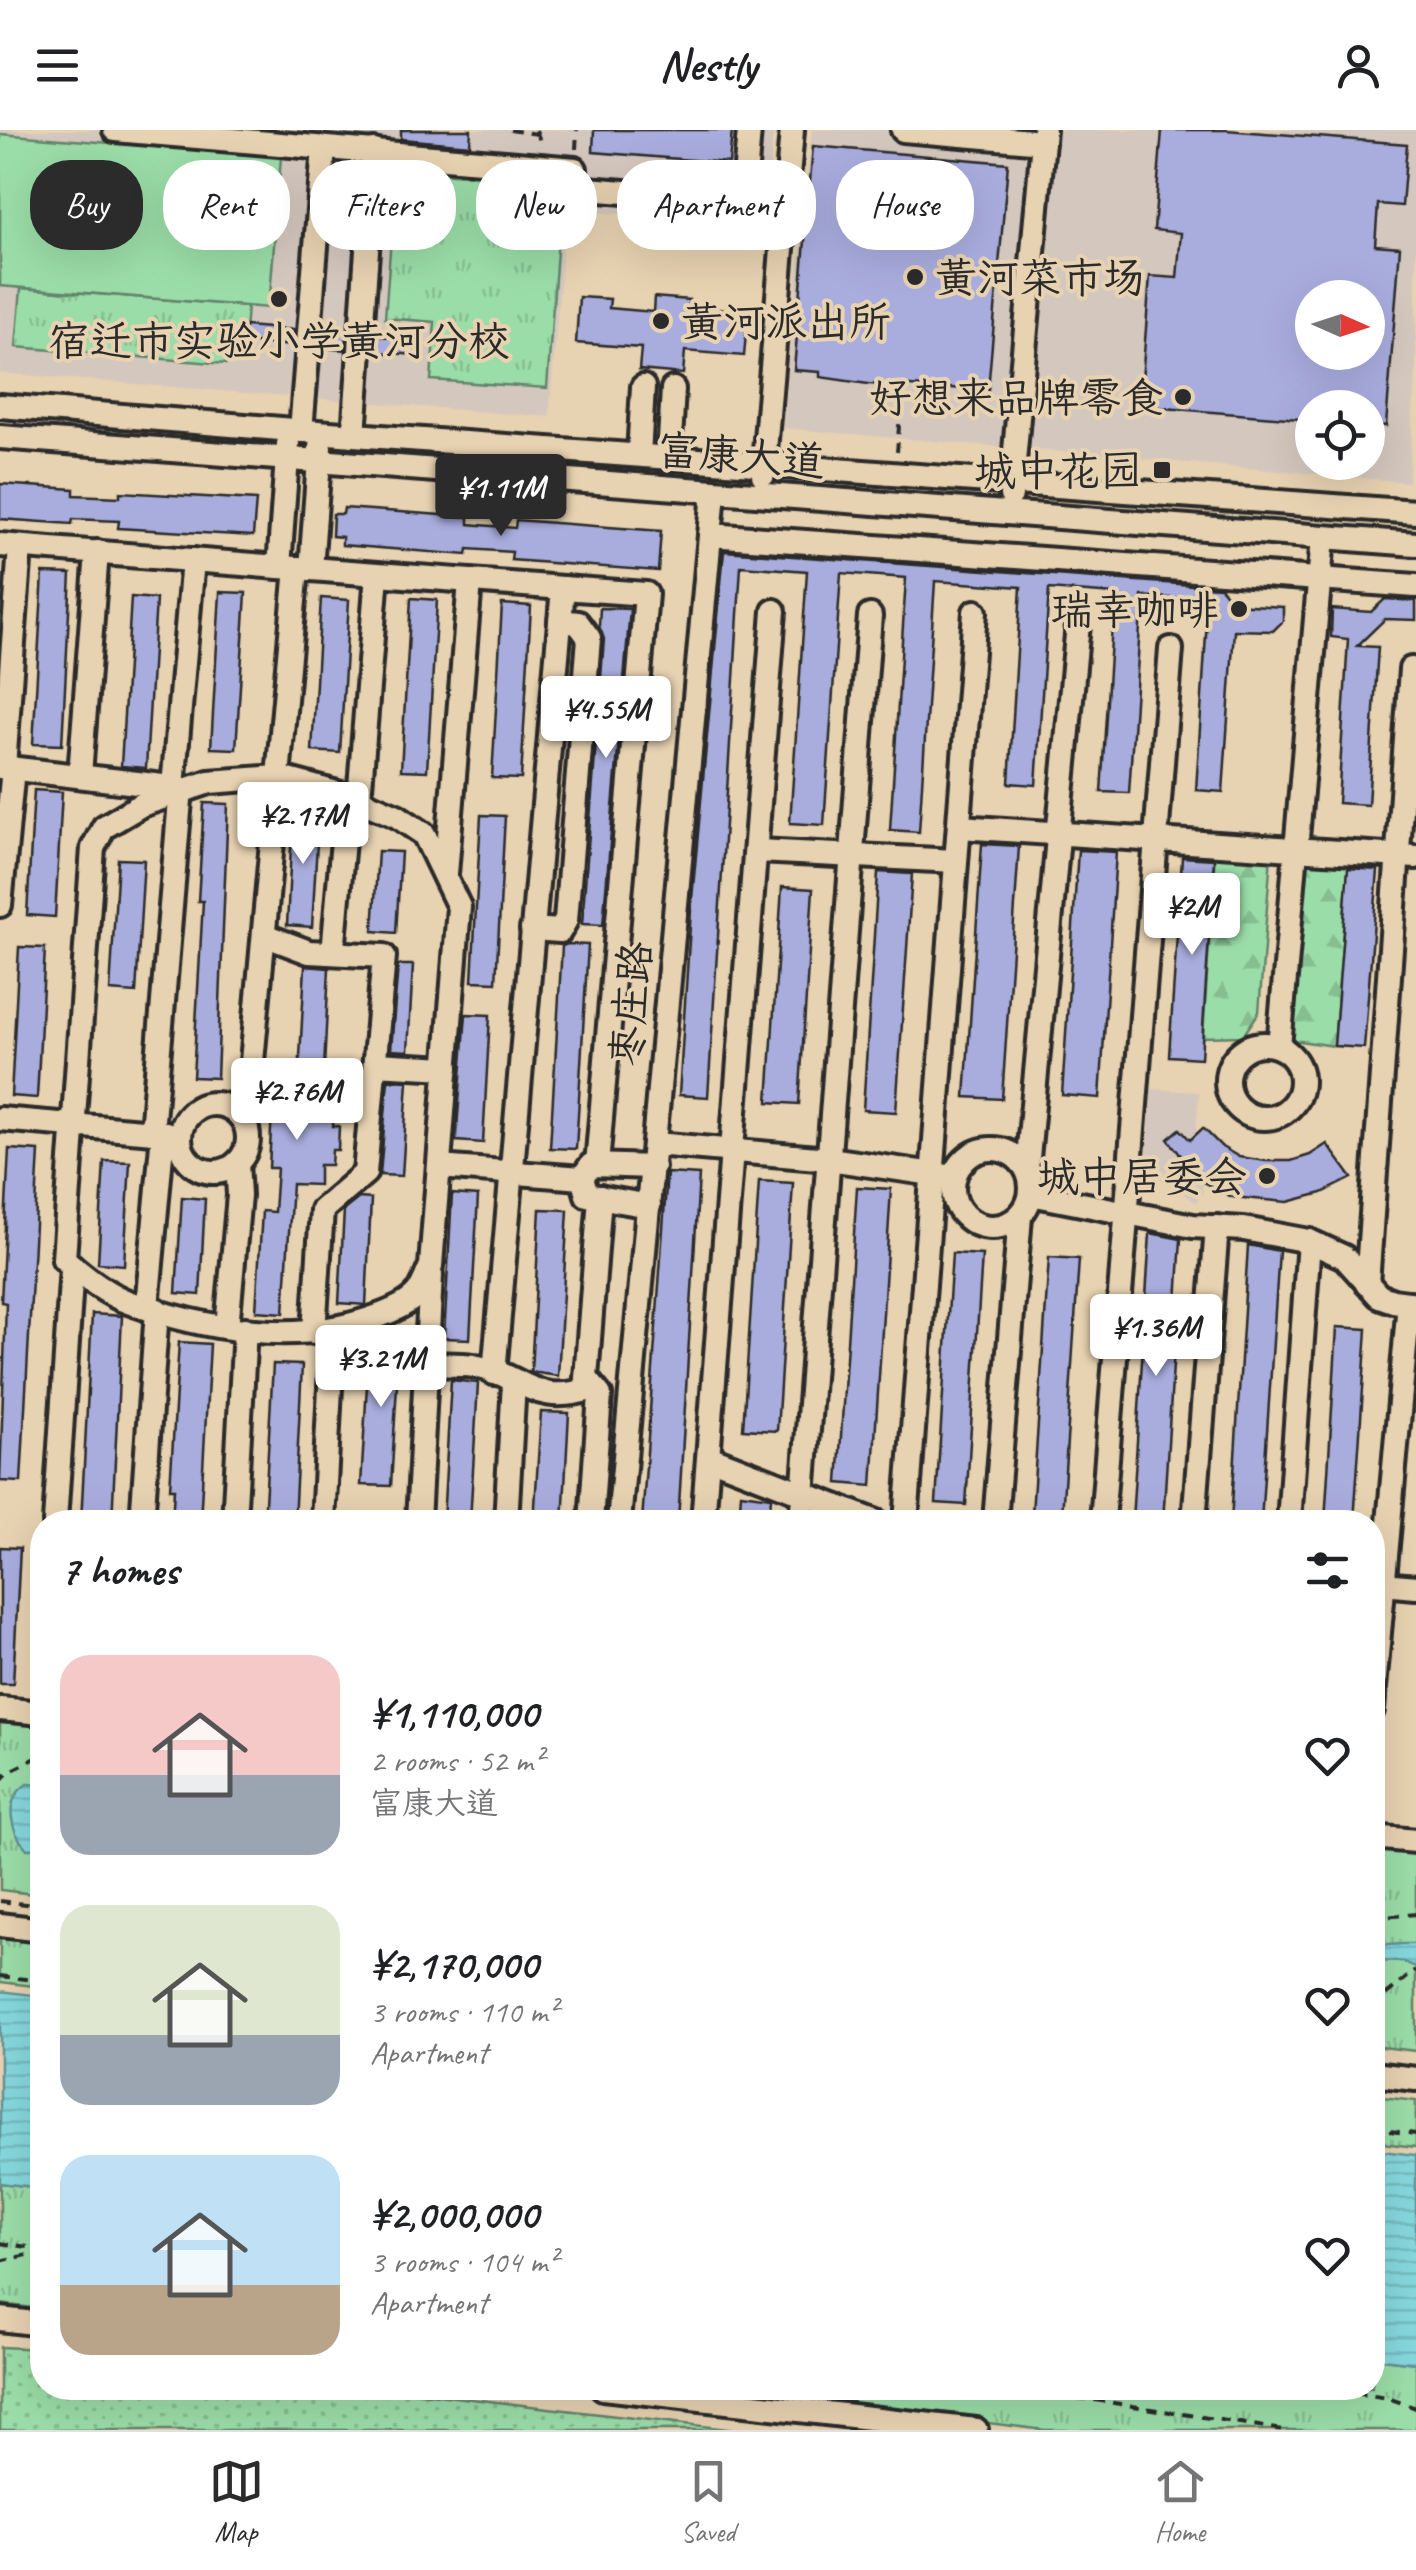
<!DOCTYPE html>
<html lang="en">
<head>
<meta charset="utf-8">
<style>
	body { margin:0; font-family:Caveat,"LXGW WenKai TC",sans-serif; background:#f2f2f2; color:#202124; height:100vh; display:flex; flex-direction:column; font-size:38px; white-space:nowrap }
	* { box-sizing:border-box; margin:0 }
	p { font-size:32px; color:#757577 }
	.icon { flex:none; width:55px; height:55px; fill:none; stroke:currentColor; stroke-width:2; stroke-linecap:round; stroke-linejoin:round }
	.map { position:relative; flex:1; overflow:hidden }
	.sheet { position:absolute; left:30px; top:1380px; width:1355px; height:890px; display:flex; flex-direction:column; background:#fff; border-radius:40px; box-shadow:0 10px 40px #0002 }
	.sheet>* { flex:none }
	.hud { position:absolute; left:30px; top:30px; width:1358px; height:90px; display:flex; gap:20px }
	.needle { width:65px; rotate:93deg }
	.tools { position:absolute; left:1295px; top:150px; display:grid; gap:20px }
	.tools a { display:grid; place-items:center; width:90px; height:90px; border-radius:50%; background:#fff; box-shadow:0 10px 40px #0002; font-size:50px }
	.price { position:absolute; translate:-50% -85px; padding:0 22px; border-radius:10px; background:#fff; color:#222; font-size:32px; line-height:65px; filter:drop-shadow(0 2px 5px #0008) }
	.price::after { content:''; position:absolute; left:50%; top:60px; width:30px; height:22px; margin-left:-15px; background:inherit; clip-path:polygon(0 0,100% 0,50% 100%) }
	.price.current { background:#2b2b2b; color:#fff }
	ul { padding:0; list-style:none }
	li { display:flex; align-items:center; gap:30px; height:250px; padding:0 30px }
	li span { display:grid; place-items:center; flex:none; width:280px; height:200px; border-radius:30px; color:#555 }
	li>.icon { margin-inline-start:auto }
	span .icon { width:120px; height:120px; fill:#fffc; stroke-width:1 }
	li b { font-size:42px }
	h2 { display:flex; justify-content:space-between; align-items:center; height:120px; padding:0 30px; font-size:42px }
	.chip { padding:0 35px; border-radius:40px; background:#fff; box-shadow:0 10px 40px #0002; font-size:35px; line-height:90px }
	.chip.current { background:#2b2b2b; color:#fff }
	header { display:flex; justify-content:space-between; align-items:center; height:130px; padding:0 30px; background:#fff; font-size:45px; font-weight:700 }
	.tabs { display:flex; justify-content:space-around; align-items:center; height:140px; border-top:2px solid #e0e0e0; background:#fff; font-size:28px; color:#757577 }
	.tabs a { display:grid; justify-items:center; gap:5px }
	.tabs .current { color:#2b2b2b }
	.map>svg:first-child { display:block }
</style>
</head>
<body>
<header><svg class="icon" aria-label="menu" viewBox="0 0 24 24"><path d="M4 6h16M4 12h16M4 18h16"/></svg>Nestly<svg class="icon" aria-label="person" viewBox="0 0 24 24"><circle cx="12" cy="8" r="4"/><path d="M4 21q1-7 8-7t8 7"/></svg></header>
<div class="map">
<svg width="1416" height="2300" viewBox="0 0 1416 2300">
	<defs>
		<pattern id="grass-dots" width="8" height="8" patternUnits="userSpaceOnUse" patternTransform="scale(2.5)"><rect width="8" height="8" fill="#9bdda8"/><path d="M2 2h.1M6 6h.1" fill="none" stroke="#86be91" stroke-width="1.8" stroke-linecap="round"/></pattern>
		<pattern id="forest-firs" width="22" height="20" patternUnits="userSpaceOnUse" patternTransform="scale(2.5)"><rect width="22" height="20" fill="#9bdda8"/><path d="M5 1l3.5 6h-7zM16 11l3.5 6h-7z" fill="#86be91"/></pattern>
		<pattern id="park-tufts" width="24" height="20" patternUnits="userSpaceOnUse" patternTransform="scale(2.5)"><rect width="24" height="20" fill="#9bdda8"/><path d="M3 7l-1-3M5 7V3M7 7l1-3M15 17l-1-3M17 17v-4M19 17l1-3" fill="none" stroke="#86be91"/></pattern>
		<pattern id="water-rules" width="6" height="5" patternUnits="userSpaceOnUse" patternTransform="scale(2.5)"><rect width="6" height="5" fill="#86d8dd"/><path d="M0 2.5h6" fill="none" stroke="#74babe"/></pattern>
	</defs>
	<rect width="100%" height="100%" fill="#e7d2b1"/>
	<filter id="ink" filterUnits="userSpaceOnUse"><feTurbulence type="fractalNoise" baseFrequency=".01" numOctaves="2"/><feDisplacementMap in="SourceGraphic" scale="20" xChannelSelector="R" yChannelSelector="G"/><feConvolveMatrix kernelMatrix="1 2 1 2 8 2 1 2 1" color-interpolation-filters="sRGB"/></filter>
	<g filter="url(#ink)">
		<!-- built -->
		<g fill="#d4c7be" fill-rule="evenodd">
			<polygon points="0,0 773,0 765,95 566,80 549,287 0,243"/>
			<polygon points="812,0 1043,0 1014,318 782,298"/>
			<path d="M1045,0H1416V241L1408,352L1017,318ZM1312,168H1368V222H1312ZM1312,278H1368V332H1312Z"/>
			<polygon points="1151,959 1199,962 1194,1026 1203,1061 1196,1072 1150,1042 1147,1028"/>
		</g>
		<!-- grass -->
		<polygon fill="url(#grass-dots)" stroke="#63846a" stroke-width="2.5" points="0,2217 42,2219 42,2258 377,2258 736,2300 0,2300"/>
		<!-- forest -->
		<g fill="url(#forest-firs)" stroke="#63846a" stroke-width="2.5">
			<polygon points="1215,722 1271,725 1259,882 1243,906 1203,907"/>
			<polygon points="1302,727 1349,730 1334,916 1293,910 1289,902"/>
		</g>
		<!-- park -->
		<g fill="url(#park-tufts)" stroke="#63846a" stroke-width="2.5">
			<polygon points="396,40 562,52 547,258 431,250 435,192 385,188"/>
			<polygon points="21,158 247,176 244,216 226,234 16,217"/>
			<polygon points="0,1592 42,1596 42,1765 0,1760"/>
			<polygon points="1372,1699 1416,1702 1416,1921 1373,1916"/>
			<polygon points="0,1807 42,1812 42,1857 0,1852"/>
			<polygon points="1373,1966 1416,1971 1416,2017 1373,2012"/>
			<polygon points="0,2053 42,2058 42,2179 0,2174"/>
			<polygon points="1373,2228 1416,2233 1416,2300 1045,2300 700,2258 1372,2258"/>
		</g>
		<!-- garden -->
		<polygon fill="#9bdda8" stroke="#63846a" stroke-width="2.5" points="0,4 281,27 269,178 0,156"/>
		<!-- water -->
		<g fill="url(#water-rules)" stroke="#629396" stroke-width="2.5">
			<path d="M27,1654L42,1655V1719H27C10,1701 3,1670 27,1654Z"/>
			<polygon points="1403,1814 1416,1814 1416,1837 1404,1832 1373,1831 1373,1816"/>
			<polygon points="0,1861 42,1866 42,2058 0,2053"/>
			<polygon points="1373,2020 1416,2025 1416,2233 1373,2228"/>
		</g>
		<!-- building -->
		<g fill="#a9adde" stroke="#2b2b2b" stroke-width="2.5" fill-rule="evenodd">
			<polygon points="401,0 471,0 470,15 401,9"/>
			<polygon points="594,0 732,0 729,33 593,22"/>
			<path d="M1162,0H1226L1407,14L1402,76L1378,74L1375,115L1400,117L1386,296L1368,294V278H1312V290L1140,276L1150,146L1177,148L1181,103L1154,100ZM1312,168H1368V222H1312Z"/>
			<polygon points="813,16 1008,33 988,260 868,254 820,247 820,242 794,240"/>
			<polygon points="579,167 610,169 609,178 653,182 654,167 689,170 689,176 748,181 744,226 685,221 683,244 639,240 641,218 576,213"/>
			<polygon points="245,196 294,200 293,216 244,212"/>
			<polygon points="324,202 346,204 345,220 323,218"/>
			<polygon points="376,206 418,209 417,225 375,222"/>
			<polygon points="0,354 74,359 74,365 120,367 120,362 256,370 253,406 118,398 119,391 73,389 72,394 0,389"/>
			<polygon points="344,378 469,387 469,394 515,398 516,390 661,401 658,441 511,430 512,422 468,419 467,425 342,415 342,407 332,406 333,384 343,384"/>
			<polygon points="724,421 1220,457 1234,474 1283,477 1283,491 1273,501 1234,500 1223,662 1196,660 1207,489 1195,470 1142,466 1129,663 1101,662 1114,464 1049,459 1036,655 1009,653 1021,457 935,451 919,702 890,700 906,448 841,443 824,695 790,693 807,441 741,436 708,967 679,965 691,780"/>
			<polygon points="43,443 71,444 62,615 33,614"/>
			<polygon points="220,462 246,463 236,619 211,618"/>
			<polygon points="131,467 156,469 146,638 121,636"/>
			<polygon points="321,468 349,470 340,623 312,621"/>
			<polygon points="411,468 437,470 427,641 401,640"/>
			<polygon points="1385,469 1416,471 1416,490 1385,489 1357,516 1378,517 1368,675 1338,673 1348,509 1331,507 1332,479 1371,482"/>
			<polygon points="502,474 531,476 521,649 492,648"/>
			<polygon points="600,478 630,479 603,795 582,794 604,509 599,496"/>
			<polygon points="34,660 62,662 55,787 27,785"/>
			<polygon points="204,673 228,674 217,948 193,947 203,771 198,771"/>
			<polygon points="293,678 319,679 312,797 287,795"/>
			<polygon points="481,685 505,686 496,852 472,851"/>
			<polygon points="982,714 1019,716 1002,969 965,967"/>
			<polygon points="1078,720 1116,722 1100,968 1062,965"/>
			<polygon points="378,721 401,722 396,803 373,801"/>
			<polygon points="1182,727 1214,729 1201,928 1169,926"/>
			<polygon points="118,729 144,730 136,863 110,861"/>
			<polygon points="1348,738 1378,740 1364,918 1334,916"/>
			<polygon points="878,742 912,744 896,982 863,980"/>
			<polygon points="782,757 813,759 799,974 768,972"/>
			<polygon points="568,814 588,815 576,1019 550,1018 562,816"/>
			<polygon points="19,817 45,818 37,968 11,966"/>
			<polygon points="398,835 413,835 408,921 391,920"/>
			<polygon points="305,836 329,838 322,979 334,980 333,996 339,996 338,1020 332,1020 331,1035 319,1035 319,1055 292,1054 284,1183 256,1181 262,1081 274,1082 277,1038 269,1038 272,980 283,980 284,964 298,964"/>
			<polygon points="466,884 490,885 483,1013 456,1011"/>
			<polygon points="388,950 408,951 402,1046 380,1045"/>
			<polygon points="1203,998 1222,1017 1239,1027 1266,1031 1291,1031 1310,1025 1327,1014 1352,1048 1322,1063 1288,1072 1232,1067 1201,1051 1168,1009 1180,999 1190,1010"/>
			<polygon points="9,1019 39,1021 21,1352 0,1351 6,1173 1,1172"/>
			<polygon points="104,1031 130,1032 124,1135 98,1133"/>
			<polygon points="667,1043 699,1045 678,1392 642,1392"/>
			<polygon points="759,1051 793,1053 777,1301 743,1299"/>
			<polygon points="857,1057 891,1059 872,1356 838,1353"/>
			<polygon points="452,1064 478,1066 470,1209 444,1208"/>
			<polygon points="182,1067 205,1069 200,1165 176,1163"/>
			<polygon points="359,1068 371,1069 366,1175 339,1173 344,1080"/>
			<polygon points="540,1079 568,1080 558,1246 531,1242"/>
			<polygon points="1150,1103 1181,1109 1163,1392 1132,1391"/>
			<polygon points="1248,1115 1279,1121 1261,1392 1231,1392"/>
			<polygon points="952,1123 982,1125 966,1375 936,1373"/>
			<polygon points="1049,1127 1079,1129 1062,1386 1032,1384"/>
			<polygon points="92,1184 122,1186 112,1392 81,1392"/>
			<polygon points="1337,1197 1367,1199 1354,1392 1325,1392"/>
			<polygon points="376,1203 400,1204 391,1356 361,1355 370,1205"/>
			<polygon points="179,1212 210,1214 200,1392 172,1392 174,1359 170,1359"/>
			<polygon points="273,1234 302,1235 294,1392 264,1392"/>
			<polygon points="451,1250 478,1253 470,1392 443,1392"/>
			<polygon points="541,1282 569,1283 563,1392 534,1392"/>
			<polygon points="741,1363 771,1367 769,1392 739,1392"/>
			<polygon points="0,1417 20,1418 13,1554 0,1554"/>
		</g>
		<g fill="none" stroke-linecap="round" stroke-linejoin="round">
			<!-- minor casing -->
			<g stroke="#2b2b2b" stroke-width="30">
				<g id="minor">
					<polyline points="115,0 575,39 574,58 738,71 744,61 749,0"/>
					<polyline points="903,0 1043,12"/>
					<polyline points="0,276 354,305 1416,382"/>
					<polyline points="301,301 324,18"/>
					<polyline points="354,305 374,21"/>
					<polyline points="0,307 1416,414"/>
					<polyline points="288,314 279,437 311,439 320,317"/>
					<polyline points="639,325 643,257"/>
					<polyline points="669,327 673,259"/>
					<polyline points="763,345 792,0"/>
					<polyline points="1011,365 1044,0"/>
					<polyline points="710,405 1416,456"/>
					<polyline points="0,415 279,437"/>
					<polyline points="311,439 563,458 494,1243"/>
					<polyline points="563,458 646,464 597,1035"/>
					<polyline points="0,637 180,658"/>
					<polyline points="4,637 20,417"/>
					<polyline points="80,645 97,422"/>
					<path d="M278,647L352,667L397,686L424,704L459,777L431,1136C427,1144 423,1157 417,1164C407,1176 385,1184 370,1189C293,1215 203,1199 128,1172C104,1163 82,1145 64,1129L93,718L104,697L141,675L209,652Z"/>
					<polyline points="173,657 193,430"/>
					<polyline points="359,670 377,444"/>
					<polyline points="959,697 1416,727"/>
					<polyline points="758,721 956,731"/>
					<polyline points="446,744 470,451"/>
					<polyline points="0,775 13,638"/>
					<polyline points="532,799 560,801 566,790 589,508 578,493 560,491"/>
					<polyline points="264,805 309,822 384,826 365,1043 322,1080 314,1202"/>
					<polyline points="333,823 347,665"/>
					<circle cx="1264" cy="951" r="37"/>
					<polyline points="1279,917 1323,407"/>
					<polyline points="375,934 447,938"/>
					<circle cx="214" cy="1008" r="34"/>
					<polyline points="237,982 249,965 297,438"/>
					<polyline points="0,989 166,1003"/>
					<polyline points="152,1002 181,658"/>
					<polyline points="655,1014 829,1029 954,1047"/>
					<circle cx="992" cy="1058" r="39"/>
					<polyline points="439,1037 582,1048"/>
					<polyline points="1027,1039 1078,494"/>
					<polyline points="1031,1064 1193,1096 1244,1099 1309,1111 1344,1127 1379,1166 1393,1171 1416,1174"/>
					<polyline points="649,1076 587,1065 582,1048 591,1035 653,1037"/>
					<polyline points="1367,1154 1411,539"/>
					<polyline points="147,1177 163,1003"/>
					<polyline points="227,1197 239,1065 237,1033"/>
					<path d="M427,1234C442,1235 459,1234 474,1236C526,1245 531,1278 594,1258"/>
					<polyline points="709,1327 877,1392"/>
					<polyline points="55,1392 72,1136"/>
					<polyline points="142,1392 157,1180"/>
					<polyline points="234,1392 245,1199"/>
					<polyline points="323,1392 333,1200"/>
					<polyline points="418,1392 431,1145"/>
					<polyline points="506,1392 514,1252"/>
					<polyline points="591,1392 600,1265 586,1248 600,1067"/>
					<polyline points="619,1392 714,362"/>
					<polyline points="703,1392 774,481"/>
					<polyline points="801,1392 870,486"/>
					<polyline points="906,1392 975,482"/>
					<polyline points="995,1392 1020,1086"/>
					<polyline points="1102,1392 1171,519"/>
					<polyline points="1194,1392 1217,1097"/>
					<polyline points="1289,1392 1309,1111"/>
					<polyline points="1372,1453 1416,1457"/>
					<polyline points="0,1579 42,1583"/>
					<polyline points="1372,1580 1409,1173"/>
					<polyline points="1372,1707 1416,1711"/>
					<polyline points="0,1795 42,1800"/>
					<polyline points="1372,1944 1416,1949"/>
					<polyline points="0,2189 42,2194"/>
					<polyline points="603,2258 976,2300"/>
				</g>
			</g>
			<!-- path -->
			<g stroke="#2b2b2b" stroke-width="4" stroke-dasharray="10 8" stroke-linecap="butt">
				<polyline points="510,0 537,4"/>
				<polyline points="536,0 541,14"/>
				<polyline points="576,19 577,0"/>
				<polyline points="1000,148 1011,149"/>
				<polyline points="897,322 902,257"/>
				<polyline points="0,1651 9,1642 42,1625"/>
				<polyline points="0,1771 42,1776"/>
				<polyline points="1372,1788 1416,1784"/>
				<polyline points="0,1846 42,1851"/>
				<polyline points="1372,1876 1416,1840"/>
				<polyline points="1372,1999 1416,2004"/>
				<polyline points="0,2113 42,2119"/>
				<polyline points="0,2131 42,2122"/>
				<polyline points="987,2258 1095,2270 1284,2300"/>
				<polyline points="1320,2258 1388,2268 1416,2278"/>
				<polyline points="1204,2264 1247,2258"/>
			</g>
			<!-- minor -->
			<use href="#minor" stroke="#e7d2b1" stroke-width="22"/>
		</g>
	</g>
	<!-- markers -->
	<g fill="#2b2b2b" stroke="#e7d2b1" stroke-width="4">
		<circle cx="915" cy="147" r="10"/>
		<circle cx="279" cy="169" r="10"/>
		<circle cx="661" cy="191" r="10"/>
		<circle cx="1183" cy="267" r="10"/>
		<rect x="1152" y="330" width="20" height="20" rx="5"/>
		<circle cx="1239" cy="479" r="10"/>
		<circle cx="1267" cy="1046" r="10"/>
	</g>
	<g text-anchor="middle" stroke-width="8" stroke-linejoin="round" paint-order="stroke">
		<!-- poi labels -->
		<g font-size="42" fill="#2b2b2b" stroke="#e7d2b1" text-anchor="end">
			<text x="935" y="162" text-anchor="start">黄河菜市场</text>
			<text x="681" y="206" text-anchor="start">黄河派出所</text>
			<text x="279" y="225" text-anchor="middle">宿迁市实验小学黄河分校</text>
			<text x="1163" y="282">好想来品牌零食</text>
			<text x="1142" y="355">城中花园</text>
			<text x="1219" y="494">瑞幸咖啡</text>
			<text x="1247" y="1061">城中居委会</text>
		</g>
		<!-- street labels -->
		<g font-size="42" fill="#2b2b2b" stroke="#e7d2b1">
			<text transform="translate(741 325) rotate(4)" y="15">富康大道</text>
			<text transform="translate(630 874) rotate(-85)" y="15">枣庄路</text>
		</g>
	</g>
</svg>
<div class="tools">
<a><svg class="needle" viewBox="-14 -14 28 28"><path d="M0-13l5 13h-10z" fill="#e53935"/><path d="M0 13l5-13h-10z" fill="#757577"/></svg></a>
<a><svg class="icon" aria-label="locate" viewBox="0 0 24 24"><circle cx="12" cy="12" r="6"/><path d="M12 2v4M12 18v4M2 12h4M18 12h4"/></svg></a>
</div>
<b class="price current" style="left:501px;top:409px">¥1.11M</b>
<b class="price" style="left:606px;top:631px">¥4.55M</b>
<b class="price" style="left:303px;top:737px">¥2.17M</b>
<b class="price" style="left:1192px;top:828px">¥2M</b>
<b class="price" style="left:297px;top:1013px">¥2.76M</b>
<b class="price" style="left:1156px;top:1249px">¥1.36M</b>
<b class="price" style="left:381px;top:1280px">¥3.21M</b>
<div class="hud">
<a class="chip current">Buy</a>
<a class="chip">Rent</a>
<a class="chip">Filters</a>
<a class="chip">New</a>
<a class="chip">Apartment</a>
<a class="chip">House</a>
</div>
<section class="sheet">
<h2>7 homes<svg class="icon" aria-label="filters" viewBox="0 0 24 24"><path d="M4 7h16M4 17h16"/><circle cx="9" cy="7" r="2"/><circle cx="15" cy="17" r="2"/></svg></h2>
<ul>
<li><span style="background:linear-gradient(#f6c9c9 60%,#9aa5b1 0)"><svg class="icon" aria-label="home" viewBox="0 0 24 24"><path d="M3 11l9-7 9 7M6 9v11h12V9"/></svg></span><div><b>¥1,110,000</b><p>2 rooms · 52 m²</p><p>富康大道</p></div><svg class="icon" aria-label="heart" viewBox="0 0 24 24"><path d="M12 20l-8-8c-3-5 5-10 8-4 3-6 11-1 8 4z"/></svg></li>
<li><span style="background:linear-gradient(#dfe7d0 65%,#9aa5b1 0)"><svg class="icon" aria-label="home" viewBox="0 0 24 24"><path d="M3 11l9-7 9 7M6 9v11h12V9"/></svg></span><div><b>¥2,170,000</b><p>3 rooms · 110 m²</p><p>Apartment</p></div><svg class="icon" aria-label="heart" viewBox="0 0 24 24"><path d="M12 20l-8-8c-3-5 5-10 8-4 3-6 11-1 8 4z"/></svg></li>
<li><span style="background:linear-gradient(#bfe0f5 65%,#b9a48a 0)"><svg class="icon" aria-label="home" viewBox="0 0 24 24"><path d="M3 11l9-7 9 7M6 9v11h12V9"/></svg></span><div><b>¥2,000,000</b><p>3 rooms · 104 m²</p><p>Apartment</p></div><svg class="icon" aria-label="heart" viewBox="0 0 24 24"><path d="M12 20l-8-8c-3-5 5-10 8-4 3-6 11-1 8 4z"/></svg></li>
</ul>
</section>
</div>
<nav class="tabs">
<a class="current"><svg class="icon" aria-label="map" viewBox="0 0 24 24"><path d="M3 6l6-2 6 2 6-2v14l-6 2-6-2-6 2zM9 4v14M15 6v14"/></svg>Map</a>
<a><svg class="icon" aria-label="saved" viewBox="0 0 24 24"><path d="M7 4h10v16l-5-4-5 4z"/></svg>Saved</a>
<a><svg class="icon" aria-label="home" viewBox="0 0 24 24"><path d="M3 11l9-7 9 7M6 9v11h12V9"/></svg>Home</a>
</nav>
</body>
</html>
